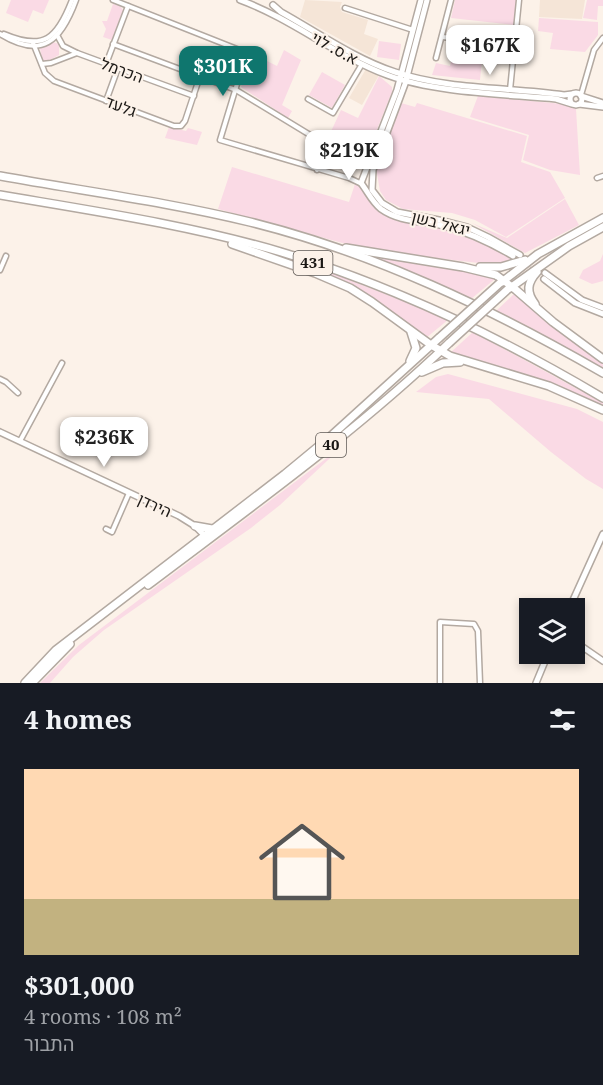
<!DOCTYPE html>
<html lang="en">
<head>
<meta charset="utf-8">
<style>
	body { margin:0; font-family:"Noto Serif",Heebo,serif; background:#20242c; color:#f1f3f6; height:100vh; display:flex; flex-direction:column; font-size:22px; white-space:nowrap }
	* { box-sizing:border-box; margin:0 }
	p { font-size:20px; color:#9ea1a6 }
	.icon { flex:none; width:33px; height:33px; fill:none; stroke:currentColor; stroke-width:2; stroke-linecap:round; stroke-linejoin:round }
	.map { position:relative; height:683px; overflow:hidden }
	.sheet { display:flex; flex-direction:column; background:#171b24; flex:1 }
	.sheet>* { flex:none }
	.controls { position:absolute; left:519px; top:598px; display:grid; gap:12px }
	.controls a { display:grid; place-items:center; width:66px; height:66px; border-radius:0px; background:#171b24; box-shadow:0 3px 9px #0003; font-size:30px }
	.price { position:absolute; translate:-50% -51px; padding:0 14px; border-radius:12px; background:#fff; color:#222; font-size:20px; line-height:39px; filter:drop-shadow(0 2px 3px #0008) }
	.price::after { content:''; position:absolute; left:50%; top:36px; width:18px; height:14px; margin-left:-9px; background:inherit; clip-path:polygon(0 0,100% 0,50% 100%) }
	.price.active { background:#0f766e; color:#fff }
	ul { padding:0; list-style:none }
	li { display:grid; align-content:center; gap:12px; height:318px; padding:0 24px }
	li span { display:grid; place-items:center; height:186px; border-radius:0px; color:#555 }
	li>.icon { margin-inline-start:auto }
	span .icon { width:108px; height:108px; fill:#fffc; stroke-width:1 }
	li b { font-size:26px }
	h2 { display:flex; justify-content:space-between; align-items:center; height:72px; padding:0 24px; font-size:26px }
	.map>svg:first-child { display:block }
</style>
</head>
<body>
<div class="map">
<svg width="603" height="683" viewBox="0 0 603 683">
	<rect width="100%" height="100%" fill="#fcf2e9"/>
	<!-- built -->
	<g fill="#f5e5d7">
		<polygon points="305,0 342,2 340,7 342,12 368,20 364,34 378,39 370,56 300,17"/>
		<polygon points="540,0 585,0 582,19 539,17"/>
		<polygon points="366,69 379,75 362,105 349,98"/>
	</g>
	<!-- green -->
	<g fill="#fadae5">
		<polygon points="11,0 49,0 43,14 33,10 28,22 6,13"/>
		<polygon points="455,0 517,0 514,25 451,18"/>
		<polygon points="587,0 603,0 603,6 598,6 597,20 583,18"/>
		<polygon points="113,4 120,6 123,10 112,40 103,37 106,29 102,21 107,21"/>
		<polygon points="539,18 598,22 598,35 585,52 550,49 553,33 538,31"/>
		<polygon points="379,41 401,44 399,60 377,57"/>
		<polygon points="53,42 59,44 59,55 46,62 42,60 40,48"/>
		<polygon points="284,50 301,60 282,105 292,111 288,118 241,87 251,53 277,66"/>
		<polygon points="452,57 482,60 480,80 432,75 436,63 450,66"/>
		<polygon points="226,65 239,71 235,86 220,80"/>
		<polygon points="322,72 345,85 332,108 309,95"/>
		<polygon points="379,76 392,87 392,92 368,152 327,140 341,110 358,118"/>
		<polygon points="478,96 563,104 576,109 580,175 550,170 523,160 529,135 470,117"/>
		<polygon points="401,103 415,107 417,103 527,136 521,162 550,172 565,198 506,237 475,220 452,213 403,209 386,200 380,191 376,168"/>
		<polygon points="169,127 186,131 188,128 202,132 197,145 165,138"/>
		<polygon points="232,167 349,202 355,184 364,190 379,209 468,235 497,249 516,261 487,264 368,250 218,209"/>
		<polygon points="565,199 579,225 525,253 472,223 507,238"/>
		<polygon points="603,254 603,281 592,284 579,278 583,270 600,261"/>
		<polygon points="369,255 481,273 495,279 471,299 371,259"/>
		<polygon points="306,263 449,319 426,338 363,292 304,266"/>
		<polygon points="514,294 603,363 603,369 578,354 496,311"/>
		<polygon points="473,332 603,403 603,408 450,353"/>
		<polygon points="448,374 577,409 603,422 603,489 586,479 551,452 489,399 416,392 436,377"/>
		<polygon points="344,445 280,505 251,528 104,630 73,657 50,683 40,683 79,645"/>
	</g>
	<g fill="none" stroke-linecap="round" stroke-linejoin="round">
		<!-- secondary-tunnel -->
		<polyline stroke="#dad1c9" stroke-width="5" stroke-dasharray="5 2.5" stroke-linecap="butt" points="523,264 544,279"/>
		<!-- street casing -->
		<g stroke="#b3a9a1" stroke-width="7">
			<g id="street">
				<polyline points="113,0 242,51 244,61 220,140 349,178 362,184"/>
				<polyline points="345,8 413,30"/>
				<path d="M0,34C42,60 61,41 76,0"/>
				<path d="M4,34C44,51 57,39 72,0"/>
				<polyline points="57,35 63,46 77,53 194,96"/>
				<polyline points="442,37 514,45"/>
				<polyline points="33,43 45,73 54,81 174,126 181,126 185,121 200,76"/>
				<polyline points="113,44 236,90 320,141 323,145 317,170"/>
				<polyline points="436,58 451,0"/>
				<polyline points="42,64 51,63 77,53"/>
				<polyline points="106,64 128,6"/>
				<polyline points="510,90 519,0"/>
				<polyline points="581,95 594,50 603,38"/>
				<polyline points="308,99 333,113 362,64"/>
				<polyline points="106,101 118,68"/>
				<polyline points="597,178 603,176"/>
				<polyline points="0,270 6,256"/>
				<polyline points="0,379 6,382 18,393"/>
				<polyline points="20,441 62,363"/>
				<polyline points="106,529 112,532 129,493"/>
				<polyline points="440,683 440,622 474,624 478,631 480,683"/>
			</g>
		</g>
		<!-- secondary casing -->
		<g stroke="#b3a9a1" stroke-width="8">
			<g id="secondary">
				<path d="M240,0C292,19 336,56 387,75C435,93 504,94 556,99L572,104"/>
				<path d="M421,0L397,90L361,183C368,192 372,202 381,209C399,222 423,221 444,226C468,232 491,243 513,256"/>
				<polyline points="427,0 405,84 373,170 372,190 382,203 397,212 444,221 467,227 488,237 520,255"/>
				<path d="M273,5L281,12C317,32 355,59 395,72C449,90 509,87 564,95L572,94"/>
				<circle cx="576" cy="99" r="6"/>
				<polyline points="581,96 603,103"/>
				<polyline points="579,104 603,107"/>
				<polyline points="545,273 582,300 603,308"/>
				<polyline points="544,279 575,303 603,314"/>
				<polyline points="0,432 179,516 195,526 206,537"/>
				<polyline points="569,609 603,534"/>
				<polyline points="574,641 603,661"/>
				<polyline points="536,683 548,654"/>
			</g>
		</g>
		<!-- highway casing -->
		<g stroke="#b3a9a1" stroke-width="10">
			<g id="highway">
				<path d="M0,176C83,191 168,202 250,222C375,253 492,309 603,373"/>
				<path d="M0,195C94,211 189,225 281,252C394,286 502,338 603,398"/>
				<polyline points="232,244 315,273 350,288 372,302 431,345 450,356 549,386 603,410"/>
				<polyline points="346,248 463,267 496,275 516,290 553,322 603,359"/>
				<polyline points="480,267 501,267 525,260"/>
				<polyline points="502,282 538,254 603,218"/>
				<polyline points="510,288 569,246 603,227"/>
				<path d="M535,304C526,292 527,283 537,272"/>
				<polyline points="410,361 416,348 411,332"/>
				<polyline points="422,372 443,363 460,362"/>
				<polyline points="195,526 212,529"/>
				<path d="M148,585C251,507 356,432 449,343"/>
				<polyline points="25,683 56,650 285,474 331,436 439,338"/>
				<polyline points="32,683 70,644"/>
			</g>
		</g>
		<!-- street -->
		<use href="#street" stroke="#fff" stroke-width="4"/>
		<!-- secondary -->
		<use href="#secondary" stroke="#fff" stroke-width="5"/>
		<!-- highway -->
		<use href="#highway" stroke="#fff" stroke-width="7"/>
		<!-- highway-bridge casing -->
		<g stroke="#b3a9a1" stroke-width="10" stroke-linecap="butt">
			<g id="highway-bridge">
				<polyline points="439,338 500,283"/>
				<polyline points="449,343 508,289"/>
			</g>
		</g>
		<!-- highway-bridge -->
		<use href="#highway-bridge" stroke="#fff" stroke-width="7"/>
	</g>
	<g text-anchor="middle" stroke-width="4.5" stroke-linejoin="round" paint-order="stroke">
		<!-- shield labels -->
		<g fill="#fcf2e9" stroke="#5e5955" stroke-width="1.5">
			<rect x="293.5" y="251" width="39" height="24" rx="4.5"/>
			<rect x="316" y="433" width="30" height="24" rx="4.5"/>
		</g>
		<g font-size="15" font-weight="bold" fill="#1b1815">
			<text x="313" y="268">431</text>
			<text x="331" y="450">40</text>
		</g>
		<!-- street labels -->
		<g font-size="16" fill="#1b1815" stroke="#fcf2e9">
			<text transform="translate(335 48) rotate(29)" y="6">א.ס. לוי</text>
			<text transform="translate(122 70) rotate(20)" y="6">הכרמל</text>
			<text transform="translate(121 106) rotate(21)" y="6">גלעד</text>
			<text transform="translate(441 223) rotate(14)" y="6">יגאל בשן</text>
			<text transform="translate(155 505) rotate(25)" y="6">הירדן</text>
		</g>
	</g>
</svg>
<div class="controls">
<a><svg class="icon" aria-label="layers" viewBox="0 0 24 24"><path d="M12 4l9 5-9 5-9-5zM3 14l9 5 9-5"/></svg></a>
</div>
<b class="price" style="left:490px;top:76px">$167K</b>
<b class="price active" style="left:223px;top:97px">$301K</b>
<b class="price" style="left:349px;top:181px">$219K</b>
<b class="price" style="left:104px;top:468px">$236K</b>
</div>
<section class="sheet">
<h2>4 homes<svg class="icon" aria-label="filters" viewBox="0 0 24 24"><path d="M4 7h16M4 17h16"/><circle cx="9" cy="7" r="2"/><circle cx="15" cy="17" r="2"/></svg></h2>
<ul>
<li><span style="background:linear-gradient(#ffd9b3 70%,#c2b280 0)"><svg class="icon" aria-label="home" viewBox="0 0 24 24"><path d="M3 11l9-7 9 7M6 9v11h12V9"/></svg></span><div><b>$301,000</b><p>4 rooms · 108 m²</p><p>התבור</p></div></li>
</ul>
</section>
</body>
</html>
